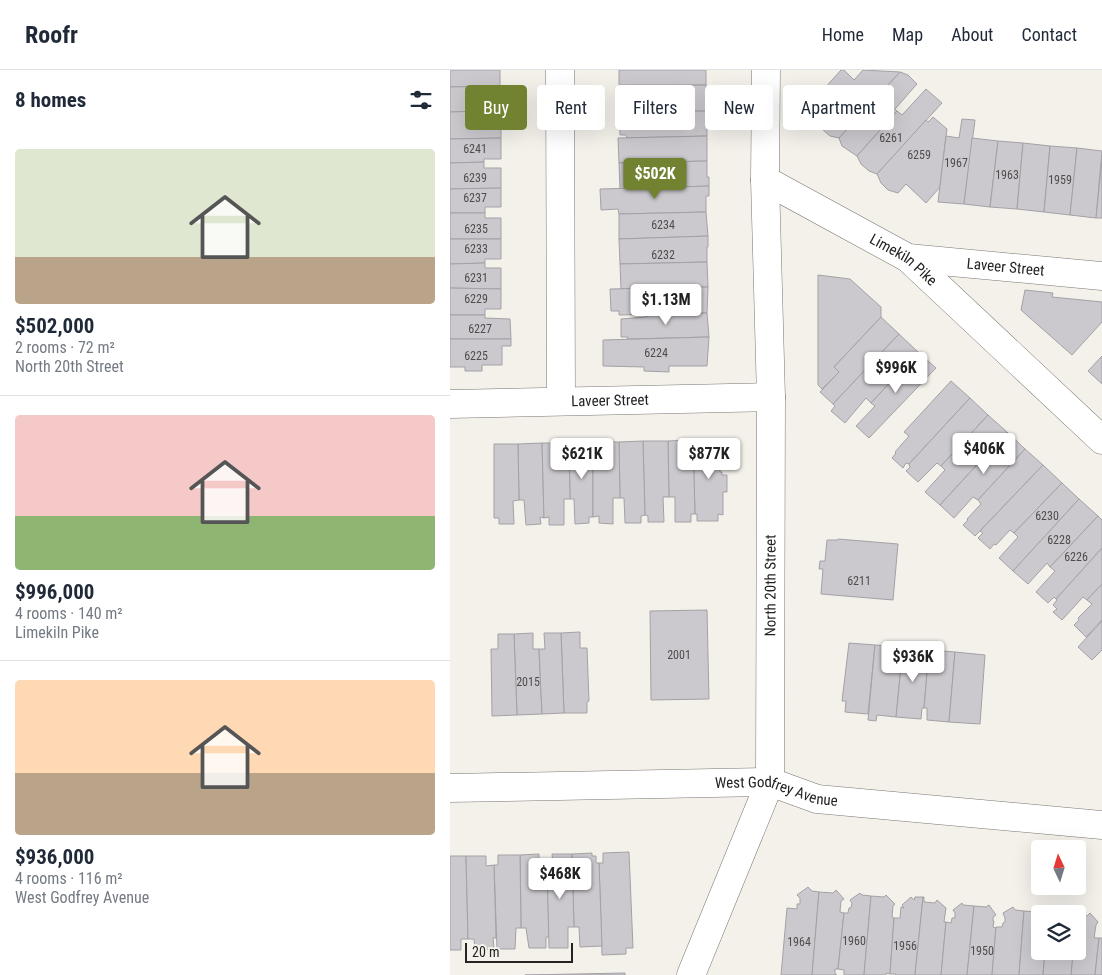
<!DOCTYPE html>
<html lang="en">
<head>
<meta charset="utf-8">
<style>
	body { margin:0; font-family:"Roboto Condensed",sans-serif; background:#f6f6f7; color:#1f2937; height:100vh; display:flex; flex-direction:column; font-size:19px; white-space:nowrap }
	* { box-sizing:border-box; margin:0 }
	p { font-size:16px; color:#747a83 }
	.icon { flex:none; width:28px; height:28px; fill:none; stroke:currentColor; stroke-width:2; stroke-linecap:round; stroke-linejoin:round }
	.map { position:relative; flex:1; overflow:hidden }
	.sheet { display:flex; flex-direction:column; background:#fff; width:450px }
	.sheet>* { flex:none }
	.banner { position:absolute; left:15px; top:15px; width:475px; height:45px; display:flex; gap:10px }
	.needle { width:32px; rotate:356deg }
	.controls { position:absolute; left:581px; top:770px; display:grid; gap:10px }
	.controls a { display:grid; place-items:center; width:55px; height:55px; border-radius:5px; background:#fff; box-shadow:0 5px 20px #0002; font-size:25px }
	.scale { position:absolute; left:15px; bottom:12px; width:108px; box-sizing:border-box; padding-left:5px; border:2px solid #242321; border-top:0; font-size:14px; line-height:18px; white-space:nowrap; color:#242321; -webkit-text-stroke:4px #f4f1eb; paint-order:stroke }
	.price { position:absolute; translate:-50% -42px; padding:0 11px; border-radius:5px; background:#fff; color:#222; font-size:16px; line-height:32px; filter:drop-shadow(0 1px 2px #0008) }
	.price::after { content:''; position:absolute; left:50%; top:30px; width:15px; height:11px; margin-left:-8px; background:inherit; clip-path:polygon(0 0,100% 0,50% 100%) }
	.price.selected { background:#718231; color:#fff }
	ul { padding:0; list-style:none }
	li { display:grid; align-content:center; gap:10px; height:265px; padding:0 15px }
	li+li { border-top:1px solid #e0e1e3 }
	li span { display:grid; place-items:center; height:155px; border-radius:5px; color:#555 }
	li>.icon { margin-inline-start:auto }
	span .icon { width:90px; height:90px; fill:#fffc; stroke-width:1 }
	li b { font-size:21px }
	h2 { display:flex; justify-content:space-between; align-items:center; height:60px; padding:0 15px; font-size:21px }
	.tag { padding:0 18px; border-radius:5px; background:#fff; box-shadow:0 5px 20px #0002; font-size:18px; line-height:45px }
	.tag.selected { background:#718231; color:#fff }
	header { display:flex; align-items:center; gap:30px; box-sizing:border-box; height:70px; padding:0 25px; background:#fff; border-bottom:1px solid #e0e1e3 }
	header strong { font-size:24px }
	nav { display:flex; gap:28px; margin-inline-start:auto; font-size:18px }
	main { display:flex; flex:1; min-height:0 }
	.map>svg:first-child { display:block }
</style>
</head>
<body>
<header>
<strong>Roofr</strong>
<nav><a>Home</a><a>Map</a><a>About</a><a>Contact</a></nav>
</header>
<main>
<section class="sheet">
<h2>8 homes<svg class="icon" aria-label="filters" viewBox="0 0 24 24"><path d="M4 7h16M4 17h16"/><circle cx="9" cy="7" r="2"/><circle cx="15" cy="17" r="2"/></svg></h2>
<ul>
<li><span style="background:linear-gradient(#dfe7d0 70%,#b9a48a 0)"><svg class="icon" aria-label="home" viewBox="0 0 24 24"><path d="M3 11l9-7 9 7M6 9v11h12V9"/></svg></span><div><b>$502,000</b><p>2 rooms · 72 m²</p><p>North 20th Street</p></div></li>
<li><span style="background:linear-gradient(#f6c9c9 65%,#8fb573 0)"><svg class="icon" aria-label="home" viewBox="0 0 24 24"><path d="M3 11l9-7 9 7M6 9v11h12V9"/></svg></span><div><b>$996,000</b><p>4 rooms · 140 m²</p><p>Limekiln Pike</p></div></li>
<li><span style="background:linear-gradient(#ffd9b3 60%,#b9a48a 0)"><svg class="icon" aria-label="home" viewBox="0 0 24 24"><path d="M3 11l9-7 9 7M6 9v11h12V9"/></svg></span><div><b>$936,000</b><p>4 rooms · 116 m²</p><p>West Godfrey Avenue</p></div></li>
</ul>
</section>
<div class="map">
<svg width="652" height="905" viewBox="0 0 652 905">
	<rect width="100%" height="100%" fill="#f4f1eb"/>
	<!-- building -->
	<g fill="#ccc9ce" stroke="#a4a1a6">
		<polygon points="0,0 50,0 50,16 0,17"/>
		<rect x="169" y="0" width="87" height="15"/>
		<polygon points="391,0 394,0 404,10 413,0 450,2 389,68 380,66 372,59 368,50 374,43 365,35 365,29"/>
		<polygon points="450,2 458,5 467,14 445,39 447,41 407,86 392,76 389,68"/>
		<polygon points="256,15 257,41 169,42 169,19 176,19 176,16"/>
		<polygon points="50,16 50,37 34,37 34,41 0,42 0,17"/>
		<polygon points="476,19 492,33 427,104 419,101 411,94 407,86 447,41 452,45"/>
		<polygon points="34,41 35,48 51,48 51,68 0,69 0,42"/>
		<polygon points="257,41 257,66 177,68 176,65 170,65 169,42"/>
		<polygon points="483,47 497,59 496,66 490,117 476,133 456,114 448,123 438,120 431,113 427,104 476,50 478,52"/>
		<polygon points="512,49 525,50 514,134 488,132 496,66 509,68"/>
		<polygon points="257,66 257,91 169,93 168,68"/>
		<polygon points="51,68 51,89 34,89 34,92 0,93 0,69"/>
		<polygon points="522,68 548,71 540,137 514,134"/>
		<polygon points="548,71 573,73 567,139 540,137"/>
		<polygon points="573,73 600,76 594,142 567,139"/>
		<polygon points="600,76 627,78 620,145 594,142"/>
		<polygon points="627,78 652,81 646,148 620,145"/>
		<polygon points="652,89 652,148 646,148"/>
		<polygon points="257,91 257,107 259,107 259,116 170,119 169,93"/>
		<polygon points="34,92 34,98 51,98 51,118 0,119 0,93"/>
		<polygon points="259,116 259,126 256,126 256,142 169,144 168,139 151,140 150,119"/>
		<polygon points="51,118 51,137 35,137 35,143 0,143 0,119"/>
		<polygon points="256,142 258,166 169,169 169,144"/>
		<polygon points="0,143 35,143 35,148 51,148 51,169 0,169"/>
		<polygon points="258,166 258,177 257,177 257,192 170,194 169,169"/>
		<polygon points="0,169 51,169 51,189 35,189 35,193 0,194"/>
		<polygon points="257,192 258,217 171,219 170,194"/>
		<polygon points="35,193 35,198 51,198 51,219 0,218 0,194"/>
		<polygon points="368,205 400,209 431,237 431,247 384,297 389,302 372,319 368,315"/>
		<polygon points="258,217 257,243 169,245 169,241 161,241 160,219"/>
		<polygon points="0,218 51,219 51,239 35,239 35,245 0,245"/>
		<polygon points="575,220 603,223 602,227 652,232 652,252 622,285 571,240"/>
		<polygon points="257,243 259,267 177,269 178,267 171,267 171,249 196,247 199,244"/>
		<polygon points="0,245 35,245 35,248 60,249 61,269 0,269"/>
		<polygon points="431,247 449,264 383,334 370,322 389,302 384,297"/>
		<polygon points="449,264 468,282 421,333 416,328 395,353 381,341 385,336 383,334"/>
		<polygon points="259,267 257,296 219,296 219,302 194,301 194,297 153,296 153,270"/>
		<polygon points="0,269 61,269 61,276 52,276 52,295 32,295 32,301 15,301 15,297 0,297"/>
		<polygon points="468,282 486,298 419,368 406,356 425,336 421,333"/>
		<polygon points="652,286 652,314 638,301"/>
		<polygon points="501,311 520,328 459,394 456,393 453,398 442,388 446,383 445,382 459,366 454,362"/>
		<polygon points="520,328 538,345 491,396 487,393 468,412 456,401 460,397 459,394"/>
		<polygon points="538,345 557,362 490,435 475,422 495,400 491,396"/>
		<polygon points="557,362 575,379 528,430 523,427 504,448 490,435"/>
		<polygon points="268,369 269,381 272,382 273,399 270,399 270,402 272,402 272,405 277,405 277,422 273,422 273,445 268,444 268,451 247,451 247,444 245,444 243,370"/>
		<polygon points="243,370 245,444 241,444 241,452 225,452 225,427 219,427 218,371"/>
		<polygon points="193,371 218,371 219,427 213,427 214,452 198,452 198,446 195,445"/>
		<polygon points="193,371 195,445 191,446 191,453 175,453 174,428 170,428 169,372"/>
		<polygon points="143,372 143,447 139,447 139,453 125,454 124,429 120,429 119,373"/>
		<polygon points="143,372 169,372 170,428 163,428 163,454 149,453 149,446 143,447"/>
		<polygon points="92,373 94,448 90,447 91,454 76,455 74,430 69,430 68,374"/>
		<polygon points="92,373 119,373 120,429 114,429 114,455 99,455 99,447 94,448"/>
		<polygon points="44,374 68,374 69,430 63,431 64,454 49,454 49,448 44,448"/>
		<polygon points="575,379 593,395 525,466 513,455 518,450 517,449 531,434 528,430"/>
		<polygon points="593,395 612,413 564,463 560,460 546,475 544,474 540,479 528,468 533,463 530,461"/>
		<polygon points="612,413 629,429 563,501 549,488 568,467 564,463"/>
		<polygon points="629,429 648,446 600,497 597,493 578,514 563,501"/>
		<polygon points="648,446 652,450 652,478 606,529 604,527 598,533 586,522 605,501 600,497"/>
		<polygon points="388,469 448,474 443,530 371,524 373,499 369,499 370,491 375,491 377,470 388,470"/>
		<polygon points="652,478 652,514 637,530 633,527 612,550 603,542 607,539 603,535 607,530 606,529"/>
		<polygon points="652,514 652,550 636,567 624,555 629,550 628,548 642,534 637,530"/>
		<polygon points="257,540 259,629 201,630 200,541"/>
		<polygon points="652,551 652,580 642,590 628,577"/>
		<polygon points="130,562 130,578 137,578 139,631 137,632 137,643 114,643 111,563"/>
		<polygon points="83,563 83,579 89,579 92,644 67,645 64,564"/>
		<polygon points="94,563 111,563 114,643 92,644 89,579 95,579"/>
		<polygon points="48,564 64,564 67,645 42,646 41,579 48,579"/>
		<polygon points="399,573 425,575 418,644 395,642 396,631 392,631"/>
		<polygon points="425,575 453,577 446,647 427,645 426,651 418,650"/>
		<polygon points="453,577 479,580 474,638 472,638 471,649 446,647"/>
		<polygon points="479,580 505,582 499,652 477,650 477,638 474,638"/>
		<polygon points="505,582 535,585 530,654 499,652"/>
		<polygon points="179,782 183,878 176,878 176,884 152,885 149,793 153,793 153,783"/>
		<polygon points="142,783 142,786 146,786 146,793 149,793 152,876 130,877 129,857 124,857 122,784"/>
		<polygon points="89,784 89,794 97,794 99,867 96,867 96,878 79,878 76,858 71,858 70,785"/>
		<polygon points="102,784 122,784 124,857 118,857 118,878 99,878 97,794 103,794"/>
		<polygon points="48,785 70,785 71,858 66,858 65,879 47,879 44,795 48,795"/>
		<polygon points="0,786 16,786 18,869 11,869 11,880 0,880"/>
		<polygon points="16,786 36,786 36,796 44,795 46,868 43,868 44,879 25,880 24,869 18,869"/>
		<polygon points="358,817 362,821 369,822 362,905 331,905 337,838 347,839 347,834 350,834 350,828 347,825"/>
		<polygon points="386,820 394,829 391,831 390,842 394,843 388,899 385,899 385,904 387,905 362,905 369,822 383,823"/>
		<polygon points="410,823 412,825 421,826 414,905 394,905 394,900 388,899 394,843 398,843 399,838 401,838 402,833 400,830"/>
		<polygon points="436,825 445,834 443,836 442,847 444,848 440,904 436,903 436,905 414,905 421,826 434,827"/>
		<polygon points="461,827 464,830 465,827 473,827 465,905 445,905 446,904 440,904 444,848 450,848 451,837 454,838 452,835"/>
		<polygon points="473,827 474,827 474,832 485,833 487,830 496,838 494,852 496,852 491,905 465,905"/>
		<polygon points="512,833 513,835 524,836 517,905 491,905 496,852 501,853 502,848 505,848 505,843 503,840"/>
		<polygon points="539,835 546,845 543,847 543,851 544,851 543,857 546,858 542,905 517,905 524,836 536,837"/>
		<polygon points="563,837 565,840 574,841 569,905 542,905 546,857 552,857 553,853 555,852 555,848 553,843"/>
		<polygon points="589,839 593,844 590,844 590,881 595,881 593,905 569,905 574,841 586,842"/>
		<polygon points="640,843 648,852 646,855 644,868 649,868 645,905 621,905 623,881 628,881 628,845 637,846"/>
		<polygon points="649,868 652,868 652,905 645,905"/>
		<polygon points="595,881 623,881 621,905 593,905"/>
		<polygon points="175,903 175,905 75,905"/>
	</g>
	<g fill="none" stroke-linecap="round" stroke-linejoin="round">
		<!-- minor casing -->
		<g stroke="#7a7772" stroke-width="29">
			<g id="minor">
				<polyline points="110,0 111,331"/>
				<path id="s1" d="M315,110L458,188L652,370"/>
				<path id="s2" d="M458,188L652,206"/>
				<path id="s3" d="M0,334L321,327"/>
				<path id="s4" d="M0,718L320,712L367,729L652,755"/>
				<path id="s5" d="M241,905L320,712L321,327L315,110L316,0"/>
			</g>
		</g>
		<!-- minor -->
		<use href="#minor" stroke="#fff" stroke-width="28"/>
	</g>
	<g text-anchor="middle" stroke-width="4" stroke-linejoin="round" paint-order="stroke">
		<!-- number labels -->
		<g font-size="12" fill="#4e4c4c">
			<text x="441" y="72">6261</text>
			<text x="25" y="83">6241</text>
			<text x="469" y="89">6259</text>
			<text x="506" y="97">1967</text>
			<text x="557" y="109">1963</text>
			<text x="25" y="112">6239</text>
			<text x="610" y="114">1959</text>
			<text x="25" y="132">6237</text>
			<text x="213" y="159">6234</text>
			<text x="26" y="163">6235</text>
			<text x="26" y="183">6233</text>
			<text x="213" y="189">6232</text>
			<text x="26" y="212">6231</text>
			<text x="26" y="233">6229</text>
			<text x="30" y="263">6227</text>
			<text x="206" y="287">6224</text>
			<text x="26" y="290">6225</text>
			<text x="597" y="450">6230</text>
			<text x="609" y="474">6228</text>
			<text x="626" y="491">6226</text>
			<text x="409" y="515">6211</text>
			<text x="229" y="589">2001</text>
			<text x="78" y="616">2015</text>
			<text x="404" y="875">1960</text>
			<text x="349" y="876">1964</text>
			<text x="455" y="880">1956</text>
			<text x="532" y="885">1950</text>
		</g>
		<!-- street labels -->
		<g font-size="15" fill="#242321" stroke="#f4f1eb">
			<text dy="5" stroke="none"><textPath href="#s1" startOffset="160">Limekiln Pike</textPath></text>
			<text dy="5" stroke="none"><textPath href="#s2" startOffset="98">Laveer Street</textPath></text>
			<text dy="5" stroke="none"><textPath href="#s3" startOffset="160">Laveer Street</textPath></text>
			<text dy="5" stroke="none"><textPath href="#s5" startOffset="405">North 20th Street</textPath></text>
			<text dy="5" stroke="none"><textPath href="#s4" startOffset="328">West Godfrey Avenue</textPath></text>
		</g>
	</g>
</svg>
<div class="controls">
<a><svg class="needle" viewBox="-14 -14 28 28"><path d="M0-13l5 13h-10z" fill="#e53935"/><path d="M0 13l5-13h-10z" fill="#747a83"/></svg></a>
<a><svg class="icon" aria-label="layers" viewBox="0 0 24 24"><path d="M12 4l9 5-9 5-9-5zM3 14l9 5 9-5"/></svg></a>
</div>
<div class="scale">20 m</div>
<b class="price selected" style="left:205px;top:130px">$502K</b>
<b class="price" style="left:216px;top:256px">$1.13M</b>
<b class="price" style="left:446px;top:324px">$996K</b>
<b class="price" style="left:534px;top:405px">$406K</b>
<b class="price" style="left:132px;top:410px">$621K</b>
<b class="price" style="left:259px;top:410px">$877K</b>
<b class="price" style="left:463px;top:613px">$936K</b>
<b class="price" style="left:110px;top:830px">$468K</b>
<div class="banner">
<a class="tag selected">Buy</a>
<a class="tag">Rent</a>
<a class="tag">Filters</a>
<a class="tag">New</a>
<a class="tag">Apartment</a>
</div>
</div>
</main>
</body>
</html>
